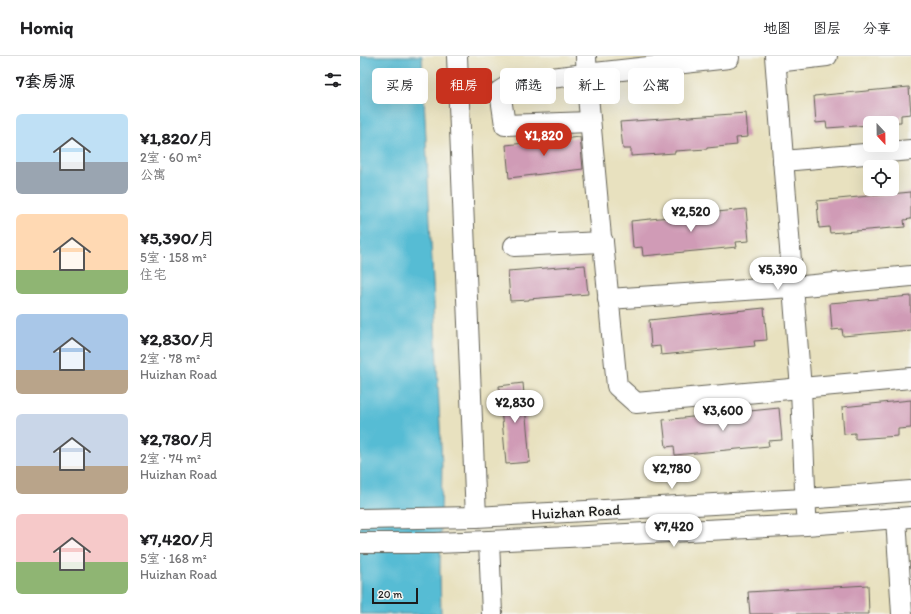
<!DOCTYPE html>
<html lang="zh">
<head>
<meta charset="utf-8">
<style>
	body { margin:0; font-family:Itim,"LXGW WenKai TC",sans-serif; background:#f2f2f2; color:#202124; height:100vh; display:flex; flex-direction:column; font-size:15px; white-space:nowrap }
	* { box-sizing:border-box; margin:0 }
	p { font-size:13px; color:#757577 }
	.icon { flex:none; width:22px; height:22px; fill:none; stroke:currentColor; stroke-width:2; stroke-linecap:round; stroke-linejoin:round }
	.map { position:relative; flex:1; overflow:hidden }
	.sheet { display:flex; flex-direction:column; background:#fff; width:360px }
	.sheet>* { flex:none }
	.top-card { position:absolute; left:12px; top:12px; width:380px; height:36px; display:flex; gap:8px }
	.needle { width:26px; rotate:158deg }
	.buttons { position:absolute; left:503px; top:60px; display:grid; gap:8px }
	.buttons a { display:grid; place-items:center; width:36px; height:36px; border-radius:6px; background:#fff; box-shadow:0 4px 16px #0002; font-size:20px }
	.scale { position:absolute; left:12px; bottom:10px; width:46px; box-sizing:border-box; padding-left:4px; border:2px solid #1c1c1c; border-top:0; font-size:11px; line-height:14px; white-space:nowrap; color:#1c1c1c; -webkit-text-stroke:3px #f6f6f2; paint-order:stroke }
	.price { position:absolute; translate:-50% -34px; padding:0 9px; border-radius:14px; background:#fff; color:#222; font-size:13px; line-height:26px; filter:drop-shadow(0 1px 2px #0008) }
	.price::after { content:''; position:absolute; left:50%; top:24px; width:12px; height:9px; margin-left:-6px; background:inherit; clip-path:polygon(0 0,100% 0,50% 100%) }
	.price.selected { background:#c8321e; color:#fff }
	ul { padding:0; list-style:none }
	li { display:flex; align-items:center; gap:12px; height:100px; padding:0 16px }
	li span { display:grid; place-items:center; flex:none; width:112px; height:80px; border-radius:6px; color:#555 }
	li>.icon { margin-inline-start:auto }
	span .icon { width:48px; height:48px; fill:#fffc; stroke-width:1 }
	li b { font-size:17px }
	h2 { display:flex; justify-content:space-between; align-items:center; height:48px; padding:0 16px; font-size:17px }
	.tag { padding:0 14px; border-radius:6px; background:#fff; box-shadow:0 4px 16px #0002; font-size:14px; line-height:36px }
	.tag.selected { background:#c8321e; color:#fff }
	header { display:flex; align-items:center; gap:24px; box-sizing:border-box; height:56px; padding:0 20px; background:#fff; border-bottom:1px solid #e0e0e0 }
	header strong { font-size:19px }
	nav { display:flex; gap:22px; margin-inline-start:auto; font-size:14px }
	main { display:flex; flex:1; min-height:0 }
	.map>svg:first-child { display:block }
</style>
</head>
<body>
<header>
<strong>Homiq</strong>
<nav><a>地图</a><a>图层</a><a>分享</a></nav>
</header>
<main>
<section class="sheet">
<h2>7套房源<svg class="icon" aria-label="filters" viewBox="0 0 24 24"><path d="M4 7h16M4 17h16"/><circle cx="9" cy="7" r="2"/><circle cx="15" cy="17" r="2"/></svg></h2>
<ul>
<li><span style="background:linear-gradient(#bfe0f5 60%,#9aa5b1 0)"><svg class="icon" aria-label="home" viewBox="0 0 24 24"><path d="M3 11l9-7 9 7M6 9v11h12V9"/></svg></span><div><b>¥1,820/月</b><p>2室 · 60 m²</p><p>公寓</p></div></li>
<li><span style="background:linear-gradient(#ffd9b3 70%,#8fb573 0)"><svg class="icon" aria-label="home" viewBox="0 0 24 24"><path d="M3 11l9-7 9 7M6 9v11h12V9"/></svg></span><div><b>¥5,390/月</b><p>5室 · 158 m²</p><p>住宅</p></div></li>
<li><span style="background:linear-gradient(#a9c7e8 70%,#b9a48a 0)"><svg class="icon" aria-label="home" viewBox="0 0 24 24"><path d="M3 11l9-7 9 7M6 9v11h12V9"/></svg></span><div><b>¥2,830/月</b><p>2室 · 78 m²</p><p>Huizhan Road</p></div></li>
<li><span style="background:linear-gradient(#c9d6e8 65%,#b9a48a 0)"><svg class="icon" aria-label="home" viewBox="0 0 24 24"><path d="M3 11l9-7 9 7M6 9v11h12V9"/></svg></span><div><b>¥2,780/月</b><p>2室 · 74 m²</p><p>Huizhan Road</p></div></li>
<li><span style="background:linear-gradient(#f6c9c9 60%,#8fb573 0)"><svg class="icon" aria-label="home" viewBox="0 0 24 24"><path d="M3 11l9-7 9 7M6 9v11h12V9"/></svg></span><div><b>¥7,420/月</b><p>5室 · 168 m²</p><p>Huizhan Road</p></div></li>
</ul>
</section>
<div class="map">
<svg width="551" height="558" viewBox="0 0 551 558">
	<rect width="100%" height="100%" fill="#f6f6f2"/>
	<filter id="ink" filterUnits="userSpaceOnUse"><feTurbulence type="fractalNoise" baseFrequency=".025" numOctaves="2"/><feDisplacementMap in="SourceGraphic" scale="8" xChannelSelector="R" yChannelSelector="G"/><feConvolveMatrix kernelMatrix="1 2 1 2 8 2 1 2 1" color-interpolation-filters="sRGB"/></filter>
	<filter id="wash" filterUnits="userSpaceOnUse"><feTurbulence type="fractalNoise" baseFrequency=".012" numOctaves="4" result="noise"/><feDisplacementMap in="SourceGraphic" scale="16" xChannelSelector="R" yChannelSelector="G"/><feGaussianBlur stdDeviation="0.9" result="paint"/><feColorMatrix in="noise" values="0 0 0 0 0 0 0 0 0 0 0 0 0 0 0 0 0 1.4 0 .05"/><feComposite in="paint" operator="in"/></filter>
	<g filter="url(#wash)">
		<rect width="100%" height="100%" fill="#e8e1bf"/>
		<!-- water -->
		<polygon fill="#56bcd4" stroke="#396c78" points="0,0 62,0 82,410 80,515 81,558 0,558"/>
		<g id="blocks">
			<!-- building -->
			<g fill="#d09bb6">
				<polygon points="549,31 551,58 541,59 541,66 510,67 510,69 467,72 466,66 456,67 454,40"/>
				<polygon points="386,57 388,81 376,82 377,89 347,92 347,93 315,95 315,97 271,100 271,93 263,93 260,66"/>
				<polygon points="220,81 223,113 149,122 146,89"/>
				<polygon points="551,136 551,163 544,164 545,171 470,177 469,171 459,172 457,145"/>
				<polygon points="386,153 389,185 376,186 377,191 283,200 282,191 273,192 271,165"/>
				<polygon points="225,209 228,238 169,243 169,244 150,245 148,215"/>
				<polygon points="551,240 551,274 483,280 482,273 472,274 470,247"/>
				<polygon points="404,252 407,284 394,285 395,290 301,299 300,290 291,291 289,264"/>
				<polygon points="163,327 170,406 146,408 139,330"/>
				<polygon points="551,344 551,372 538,373 538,380 495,383 495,377 484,378 482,351"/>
				<polygon points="419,352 422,384 408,385 409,390 315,399 314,390 306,391 303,364"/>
				<polygon points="508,529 509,558 390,558 388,536"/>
			</g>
		</g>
	</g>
	<g filter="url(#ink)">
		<use href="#blocks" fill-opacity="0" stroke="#636155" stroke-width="1"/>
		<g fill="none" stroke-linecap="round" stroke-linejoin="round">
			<!-- minor casing -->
			<g stroke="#636155" stroke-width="22">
				<g id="minor">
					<polyline points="97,0 116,461"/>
					<polyline points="226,0 227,29 241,181 243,186 257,330 276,347 551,322"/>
					<polyline points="415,0 441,333 446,457"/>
					<polyline points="416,6 467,0"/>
					<polyline points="230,66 145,69 140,35 154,26 369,2"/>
					<polyline points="423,105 551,94"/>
					<polyline points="154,190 243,186"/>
					<polyline points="248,243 433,231 551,220"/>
					<polyline points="536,462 542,558"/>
					<polyline points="0,463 116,461 445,443 551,435"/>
					<polyline points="129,485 132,558"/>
					<polyline points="0,487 75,487 129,485 446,469 551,461"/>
				</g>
			</g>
			<!-- minor -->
			<use href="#minor" stroke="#fff" stroke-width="20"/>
		</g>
	</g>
	<g text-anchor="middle" stroke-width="3" stroke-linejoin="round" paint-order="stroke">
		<!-- street labels -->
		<g font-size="15" fill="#1c1c1c" stroke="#f6f6f2">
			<text transform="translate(216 456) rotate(-3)" y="5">Huizhan Road</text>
		</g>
	</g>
</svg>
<div class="buttons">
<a><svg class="needle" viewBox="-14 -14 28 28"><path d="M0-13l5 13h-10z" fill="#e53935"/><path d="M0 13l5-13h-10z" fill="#757577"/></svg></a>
<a><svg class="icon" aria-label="locate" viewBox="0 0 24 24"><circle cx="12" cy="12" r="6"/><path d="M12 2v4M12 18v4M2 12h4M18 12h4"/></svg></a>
</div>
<div class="scale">20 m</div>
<b class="price selected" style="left:184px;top:101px">¥1,820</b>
<b class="price" style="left:331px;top:177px">¥2,520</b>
<b class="price" style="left:418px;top:235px">¥5,390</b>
<b class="price" style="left:155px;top:368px">¥2,830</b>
<b class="price" style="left:363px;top:376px">¥3,600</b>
<b class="price" style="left:312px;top:434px">¥2,780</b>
<b class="price" style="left:314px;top:492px">¥7,420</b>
<div class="top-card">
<a class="tag">买房</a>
<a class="tag selected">租房</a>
<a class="tag">筛选</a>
<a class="tag">新上</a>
<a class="tag">公寓</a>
</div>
</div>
</main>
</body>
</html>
